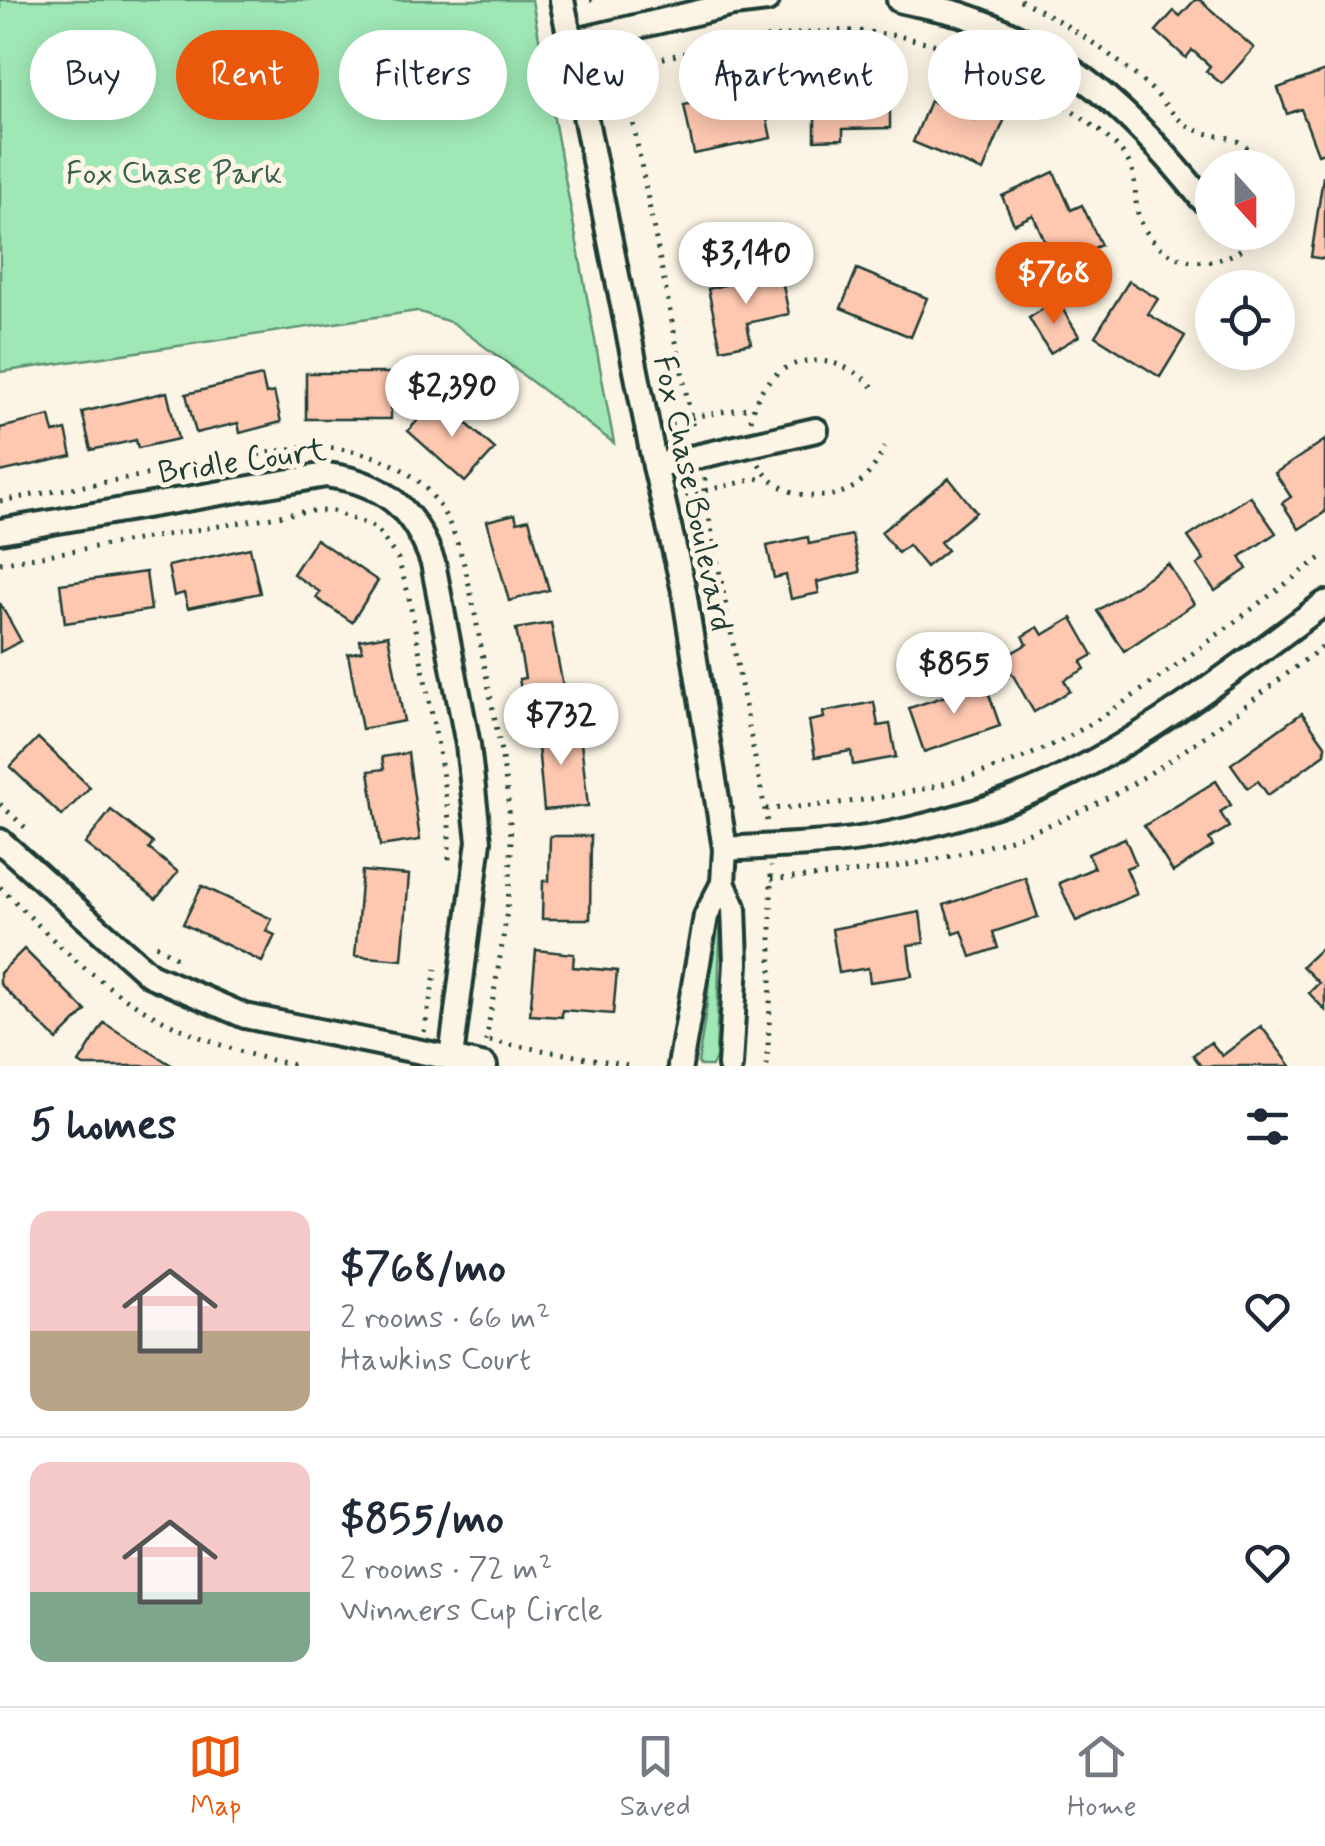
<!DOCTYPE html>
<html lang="en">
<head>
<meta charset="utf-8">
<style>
	body { margin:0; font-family:Mynerve,sans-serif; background:#f2f2f3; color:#1f2937; height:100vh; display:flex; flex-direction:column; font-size:38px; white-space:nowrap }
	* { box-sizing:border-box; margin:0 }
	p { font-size:32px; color:#747a83 }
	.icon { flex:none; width:55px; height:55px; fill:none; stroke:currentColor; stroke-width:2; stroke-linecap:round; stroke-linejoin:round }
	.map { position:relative; height:1066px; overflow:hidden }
	.side { display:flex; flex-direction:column; background:#fff; flex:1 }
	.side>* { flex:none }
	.top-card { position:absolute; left:30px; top:30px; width:1265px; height:90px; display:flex; gap:20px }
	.needle { width:65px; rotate:159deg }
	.buttons { position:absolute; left:1195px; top:150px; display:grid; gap:20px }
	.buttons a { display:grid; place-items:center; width:100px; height:100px; border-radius:50%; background:#fff; box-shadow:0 5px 25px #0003; font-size:50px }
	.price { position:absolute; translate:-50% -85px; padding:0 22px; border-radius:35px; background:#fff; color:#222; font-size:32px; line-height:65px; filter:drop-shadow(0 2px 5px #0008) }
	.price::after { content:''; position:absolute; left:50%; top:60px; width:30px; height:22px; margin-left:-15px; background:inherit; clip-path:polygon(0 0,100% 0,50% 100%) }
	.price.current { background:#ea580c; color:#fff }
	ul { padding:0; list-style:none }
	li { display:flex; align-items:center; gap:30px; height:250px; padding:0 30px }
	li+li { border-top:2px solid #e0e1e3 }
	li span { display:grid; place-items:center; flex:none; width:280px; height:200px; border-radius:20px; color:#555 }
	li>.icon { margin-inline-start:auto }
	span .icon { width:120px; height:120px; fill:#fffc; stroke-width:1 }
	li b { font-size:42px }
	h2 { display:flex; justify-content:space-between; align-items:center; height:120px; padding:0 30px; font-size:42px }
	.chip { padding:0 35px; border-radius:45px; background:#fff; box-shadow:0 5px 25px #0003; font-size:35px; line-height:90px }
	.chip.current { background:#ea580c; color:#fff }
	.tabs { display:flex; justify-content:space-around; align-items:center; height:140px; border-top:2px solid #e0e1e3; background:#fff; font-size:28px; color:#747a83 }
	.tabs a { display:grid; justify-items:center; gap:5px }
	.tabs .current { color:#ea580c }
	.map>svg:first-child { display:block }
</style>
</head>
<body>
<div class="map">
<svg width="1325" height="1066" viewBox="0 0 1325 1066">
	<rect width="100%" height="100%" fill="#fcf5e5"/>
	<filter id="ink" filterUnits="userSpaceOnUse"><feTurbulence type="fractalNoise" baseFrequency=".01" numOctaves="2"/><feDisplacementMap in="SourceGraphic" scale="20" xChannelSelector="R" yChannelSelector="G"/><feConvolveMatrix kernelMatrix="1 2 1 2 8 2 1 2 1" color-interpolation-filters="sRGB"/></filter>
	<g filter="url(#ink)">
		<!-- green -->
		<g fill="#9fe8b6" stroke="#5f9275" stroke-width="2.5">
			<polygon points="0,0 532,0 614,443 453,323 417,311 0,372"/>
			<polygon points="721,910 716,1058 712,1066 700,1066 698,1063 707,1004 714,912"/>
		</g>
		<!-- building -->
		<g fill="#fec7b0" stroke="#1f3d34" stroke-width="2.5">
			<polygon points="1195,0 1200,0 1254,48 1222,84 1206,71 1210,66 1192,50 1186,58 1156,31 1174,11 1180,16"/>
			<polygon points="1325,71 1325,152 1318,154 1301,109 1287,114 1278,88"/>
			<polygon points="759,80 771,138 694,154 684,105 727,97 725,87"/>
			<polygon points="890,80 890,128 843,129 843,139 815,140 815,111 801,111 801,81"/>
			<polygon points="930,101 975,120 981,106 1006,116 983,171 913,142"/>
			<polygon points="1054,172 1071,210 1082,205 1101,245 1073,257 1069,249 1052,257 1033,215 1014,224 1002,196"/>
			<polygon points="1323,177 1325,177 1325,259 1311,257"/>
			<polygon points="857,269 927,298 911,337 841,308"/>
			<polygon points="780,271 789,314 747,323 751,343 721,349 708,289"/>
			<polygon points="1129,281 1158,299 1148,314 1185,336 1160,377 1095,336"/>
			<polygon points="1057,300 1079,336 1050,353 1029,318"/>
			<rect x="306" y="373" width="85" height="46"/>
			<polygon points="262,376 266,394 274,392 281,422 240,433 238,423 196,433 186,394"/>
			<polygon points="167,392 178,439 138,448 136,440 91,450 82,412"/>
			<polygon points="438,398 495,449 465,482 408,431"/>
			<polygon points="50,416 54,433 66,430 72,456 0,472 0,428"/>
			<polygon points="1325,440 1325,512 1299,529 1282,503 1291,497 1275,473"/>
			<polygon points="949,478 976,512 940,542 947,550 926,567 908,545 898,553 881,532"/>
			<polygon points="1250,496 1276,533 1240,557 1247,569 1215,591 1197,565 1204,560 1188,537"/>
			<polygon points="515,514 517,522 529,519 549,590 509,601 487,521"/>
			<polygon points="852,535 860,572 817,582 819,593 791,599 786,575 774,578 767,546 808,537 809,544"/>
			<polygon points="316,539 378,581 352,622 316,598 320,592 293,574"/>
			<polygon points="250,548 260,593 188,608 184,593 174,596 168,566"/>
			<polygon points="1168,564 1194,604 1124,651 1097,611"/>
			<polygon points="146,572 151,610 65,623 60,584"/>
			<polygon points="0,603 21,641 0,652"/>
			<polygon points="1072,618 1093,655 1081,662 1085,669 1064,680 1070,691 1034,712 1003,658 1027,644 1023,636 1038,627 1043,635"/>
			<polygon points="551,623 565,697 524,705 519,679 525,678 516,629"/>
			<polygon points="388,635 404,721 362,729 348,654 362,651 360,640"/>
			<polygon points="985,683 1000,726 924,752 909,708"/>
			<polygon points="874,702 878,726 890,724 896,757 853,765 851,751 815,757 809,721 824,718 823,712"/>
			<polygon points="1302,713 1325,745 1325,754 1268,795 1258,781 1248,788 1231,764"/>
			<polygon points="563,723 564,735 580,733 588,806 544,810 536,725"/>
			<polygon points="38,738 90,787 62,816 10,767"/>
			<polygon points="408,753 420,840 380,846 369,771 384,769 382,757"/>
			<polygon points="1216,781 1231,805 1220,812 1229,827 1209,839 1213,846 1173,872 1144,826"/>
			<polygon points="111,810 153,843 149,849 178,872 156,899 85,844"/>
			<polygon points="550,836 591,836 590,919 542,919 543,881 549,881"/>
			<polygon points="1125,838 1136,864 1126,868 1137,894 1076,921 1059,883 1094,868 1088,854"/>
			<polygon points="362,871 409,875 402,960 355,956"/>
			<polygon points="1025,877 1038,917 993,932 998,948 971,957 962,931 954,934 944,905"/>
			<polygon points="202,886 272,919 266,931 275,935 262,962 183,924"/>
			<polygon points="920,912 924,943 908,945 912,976 870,982 868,968 839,973 832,929"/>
			<polygon points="24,949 86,1011 57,1040 0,984 0,973"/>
			<polygon points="1320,949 1325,954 1325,1010 1309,993 1319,983 1302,966"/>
			<polygon points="536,950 574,954 573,967 617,971 613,1014 562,1010 562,1017 530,1015"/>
			<polygon points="104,1023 173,1066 84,1066 79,1063"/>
			<polygon points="1261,1026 1291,1066 1201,1066 1193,1055 1211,1042 1222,1056"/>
		</g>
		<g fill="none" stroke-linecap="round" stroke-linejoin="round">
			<!-- minor casing -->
			<g stroke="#1f3d34" stroke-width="30">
				<g id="minor">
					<polyline points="562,0 655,466 684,591 725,849 723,883 706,916 680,1066"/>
					<path d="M899,0C919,5 940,8 960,14C1063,47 1136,116 1202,199"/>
					<polyline points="571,42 733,4 767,0"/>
					<polyline points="655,466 816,430"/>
					<path d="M0,531L326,475C383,482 414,508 433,563L468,745L479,841L451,1058L245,1016L150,975L0,841"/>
					<path d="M725,849C785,845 848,845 907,830C955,819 1006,804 1051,783C1146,739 1241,665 1325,603"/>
					<polyline points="723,883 734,907 736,963 730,1066"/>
					<polyline points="451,1058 485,1066"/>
				</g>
			</g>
			<!-- path -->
			<g stroke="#1f3d34" stroke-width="5" stroke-dasharray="2.5 8" stroke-linecap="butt">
				<polyline points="590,0 592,0"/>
				<path d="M1020,0C1067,23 1108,51 1148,86C1162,98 1175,121 1192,128C1226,144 1236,126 1263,168"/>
				<polyline points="619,52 694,433"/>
				<path d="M602,74C674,54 758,35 833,31C891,28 980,52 1029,84C1057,102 1113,133 1129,163C1139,181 1132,204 1141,222C1163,271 1228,275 1258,232"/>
				<path d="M751,420C762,355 830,343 873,387"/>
				<polyline points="671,424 697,416 753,407"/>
				<path d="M759,464C776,497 826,506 857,485C870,475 878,461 885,447"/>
				<polyline points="705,478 704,491 768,826"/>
				<polyline points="685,495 765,477"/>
				<path d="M0,501L306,446C453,451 461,538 483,658C495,723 511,787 511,853C510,917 495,979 486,1042"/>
				<polyline points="0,563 308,511 332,511 376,528 398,559 408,593 439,751 449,819 449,864"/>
				<polyline points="0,804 29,831"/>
				<path d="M766,809C864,804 950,790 1041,750C1078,734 1113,710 1146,687C1207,644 1265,598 1325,555"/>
				<path d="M771,879C900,874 1022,849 1134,783C1201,743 1262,692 1325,645"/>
				<path d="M0,887C31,917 62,951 96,977C155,1024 226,1052 299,1066"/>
				<polyline points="156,945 177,958"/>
				<polyline points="424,1032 436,969"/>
				<polyline points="490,1041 634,1066"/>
				<polyline points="767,1066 771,984 771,866"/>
			</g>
			<!-- minor -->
			<use href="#minor" stroke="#fcf5e5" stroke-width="22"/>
		</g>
	</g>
	<g text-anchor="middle" stroke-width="10" stroke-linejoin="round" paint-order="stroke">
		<!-- park labels -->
		<g font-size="32" fill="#395f4e" stroke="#fcf5e5">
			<text x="174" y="183">Fox Chase Park</text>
		</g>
		<!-- street labels -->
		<g font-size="32" fill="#1f3d34" stroke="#fcf5e5">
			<text transform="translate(242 460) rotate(-8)" y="11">Bridle Court</text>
			<text transform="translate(694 493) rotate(78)" y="11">Fox Chase Boulevard</text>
		</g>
	</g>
</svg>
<div class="buttons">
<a><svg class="needle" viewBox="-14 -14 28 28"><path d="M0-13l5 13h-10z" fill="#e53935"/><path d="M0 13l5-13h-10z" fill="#747a83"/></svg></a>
<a><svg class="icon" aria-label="locate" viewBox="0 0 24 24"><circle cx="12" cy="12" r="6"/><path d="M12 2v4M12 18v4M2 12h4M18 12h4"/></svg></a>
</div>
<b class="price" style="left:746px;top:307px">$3,140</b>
<b class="price current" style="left:1054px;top:327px">$768</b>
<b class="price" style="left:452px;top:440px">$2,390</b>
<b class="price" style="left:954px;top:717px">$855</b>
<b class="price" style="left:561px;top:768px">$732</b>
<div class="top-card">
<a class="chip">Buy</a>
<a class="chip current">Rent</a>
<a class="chip">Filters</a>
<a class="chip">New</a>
<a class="chip">Apartment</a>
<a class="chip">House</a>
</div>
</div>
<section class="side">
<h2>5 homes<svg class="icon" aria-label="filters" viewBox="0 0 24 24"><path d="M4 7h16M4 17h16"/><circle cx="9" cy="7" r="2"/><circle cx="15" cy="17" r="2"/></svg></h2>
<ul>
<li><span style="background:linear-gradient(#f6c9c9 60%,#b9a48a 0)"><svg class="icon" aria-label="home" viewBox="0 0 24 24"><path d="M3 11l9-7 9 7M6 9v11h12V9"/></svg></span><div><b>$768/mo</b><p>2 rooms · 66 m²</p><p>Hawkins Court</p></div><svg class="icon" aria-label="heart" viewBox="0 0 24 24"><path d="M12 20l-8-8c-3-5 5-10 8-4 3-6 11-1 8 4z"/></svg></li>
<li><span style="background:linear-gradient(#f6c9c9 65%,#7fa58c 0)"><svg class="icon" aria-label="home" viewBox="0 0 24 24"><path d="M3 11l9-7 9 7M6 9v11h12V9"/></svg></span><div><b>$855/mo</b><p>2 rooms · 72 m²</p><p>Winners Cup Circle</p></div><svg class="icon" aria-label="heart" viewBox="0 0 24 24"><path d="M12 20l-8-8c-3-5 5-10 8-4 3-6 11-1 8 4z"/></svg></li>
</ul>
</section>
<nav class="tabs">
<a class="current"><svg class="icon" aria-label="map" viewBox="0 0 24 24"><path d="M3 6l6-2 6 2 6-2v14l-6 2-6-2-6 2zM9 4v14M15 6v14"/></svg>Map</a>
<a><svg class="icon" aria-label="saved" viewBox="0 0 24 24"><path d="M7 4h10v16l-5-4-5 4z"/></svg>Saved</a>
<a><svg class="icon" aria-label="home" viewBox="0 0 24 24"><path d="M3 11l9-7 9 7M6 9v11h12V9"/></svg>Home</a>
</nav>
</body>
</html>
